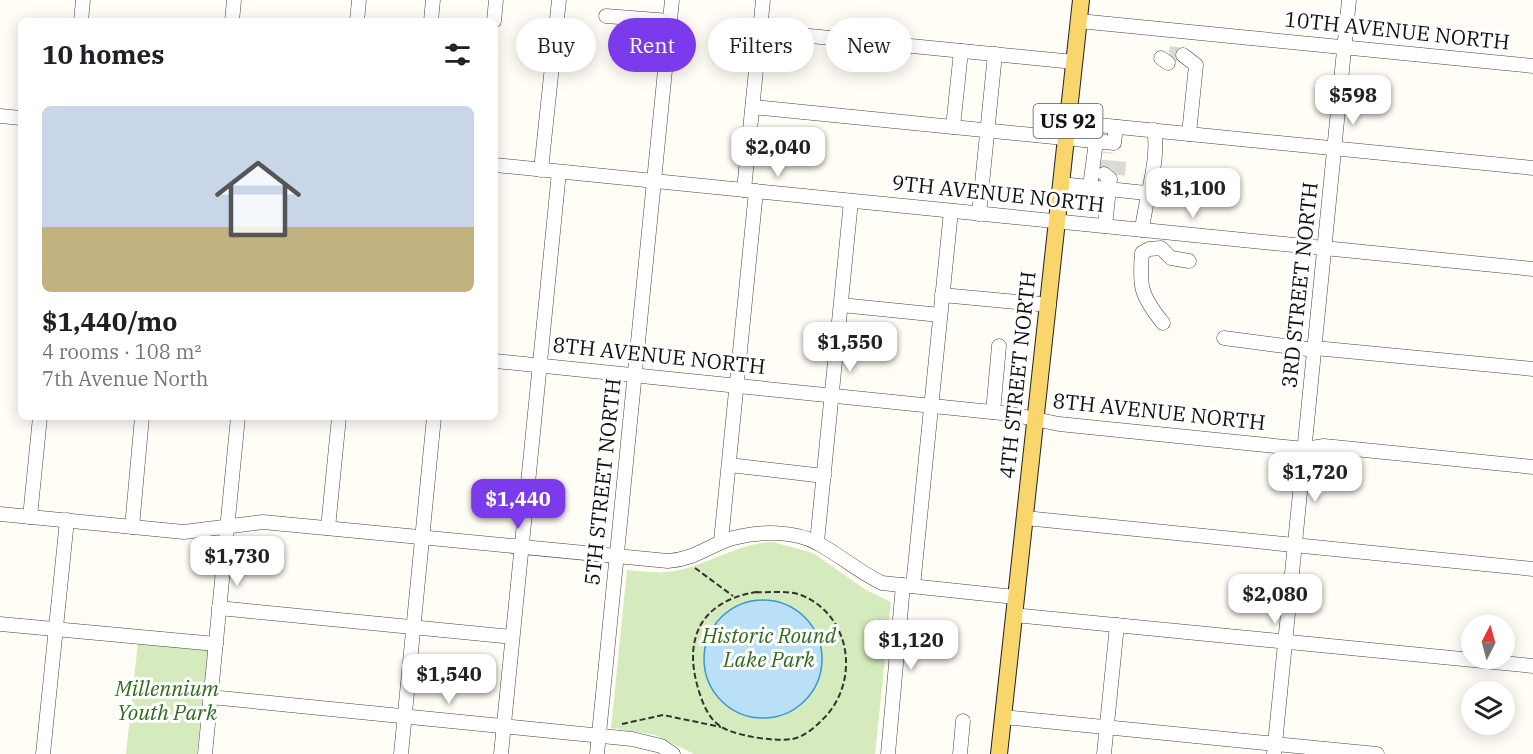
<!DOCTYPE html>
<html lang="en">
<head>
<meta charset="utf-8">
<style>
	body { margin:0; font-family:"IBM Plex Serif",serif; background:#f2f2f2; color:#202124; height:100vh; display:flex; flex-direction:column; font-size:22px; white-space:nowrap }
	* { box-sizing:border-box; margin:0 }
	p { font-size:20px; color:#757577 }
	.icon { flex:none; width:33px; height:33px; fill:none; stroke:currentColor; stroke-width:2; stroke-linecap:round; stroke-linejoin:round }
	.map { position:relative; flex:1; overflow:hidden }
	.side { position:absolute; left:18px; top:18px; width:480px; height:402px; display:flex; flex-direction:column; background:#fff; border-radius:9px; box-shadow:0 3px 15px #0003 }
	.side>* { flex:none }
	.banner { position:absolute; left:516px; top:18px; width:570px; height:54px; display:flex; gap:12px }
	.needle { width:39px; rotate:6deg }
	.controls { position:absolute; left:1461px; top:615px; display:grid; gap:12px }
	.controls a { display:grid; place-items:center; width:54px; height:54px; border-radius:50%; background:#fff; box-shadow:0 3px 15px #0003; font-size:30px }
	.price { position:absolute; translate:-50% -51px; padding:0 14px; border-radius:12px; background:#fff; color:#222; font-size:20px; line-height:39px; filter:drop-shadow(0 2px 3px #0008) }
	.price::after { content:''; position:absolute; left:50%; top:36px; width:18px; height:14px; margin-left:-9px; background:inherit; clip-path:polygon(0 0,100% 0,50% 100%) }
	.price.active { background:#7c3aed; color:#fff }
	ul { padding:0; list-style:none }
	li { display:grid; align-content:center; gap:12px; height:318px; padding:0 24px }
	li+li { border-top:2px solid #e0e0e0 }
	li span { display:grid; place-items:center; height:186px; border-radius:9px; color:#555 }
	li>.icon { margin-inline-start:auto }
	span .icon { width:108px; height:108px; fill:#fffc; stroke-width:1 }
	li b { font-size:26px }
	h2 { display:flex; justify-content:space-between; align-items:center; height:72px; padding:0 24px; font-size:26px }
	.tag { padding:0 21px; border-radius:27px; background:#fff; box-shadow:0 3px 15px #0003; font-size:21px; line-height:54px }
	.tag.active { background:#7c3aed; color:#fff }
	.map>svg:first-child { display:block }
</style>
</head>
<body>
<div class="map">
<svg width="1533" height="754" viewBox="0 0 1533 754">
	<rect width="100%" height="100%" fill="#fffdf5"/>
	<!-- green -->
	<g fill="#d5ebbd">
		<path d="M773,542L813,553L866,590L891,602L875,754H694L655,735L611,728L627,570C642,571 658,574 674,571C709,565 737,543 773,542Z"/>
		<polygon points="138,642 208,649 197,754 126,754"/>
	</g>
	<!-- water -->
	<circle fill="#b9e0f7" stroke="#3f96cf" stroke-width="1.5" cx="763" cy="659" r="59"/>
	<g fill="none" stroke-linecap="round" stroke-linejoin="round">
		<!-- minor-tunnel -->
		<g stroke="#dbdad3" stroke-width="14" stroke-dasharray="14 7" stroke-linecap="butt">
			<polyline points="1169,53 1183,55"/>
			<polyline points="1104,174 1106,152"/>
			<polyline points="1118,175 1120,154"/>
		</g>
		<!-- minor casing -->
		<g stroke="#444" stroke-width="15">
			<g id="minor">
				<polyline points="606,16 670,21"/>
				<polyline points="81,21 83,0"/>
				<polyline points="232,21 234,0"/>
				<polyline points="357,21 359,0"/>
				<polyline points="431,21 433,0"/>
				<polyline points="494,21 496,0"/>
				<polyline points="1079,21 1533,66"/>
				<polyline points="760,31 1074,62"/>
				<polyline points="1183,55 1196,65 1189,134"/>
				<polyline points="1161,58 1168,63"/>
				<polyline points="753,107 1114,143 1116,127"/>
				<polyline points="0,116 21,118"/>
				<polyline points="1068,122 1533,168"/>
				<polyline points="953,127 961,51"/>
				<polyline points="495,165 1533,269"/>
				<polyline points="541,170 559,0"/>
				<polyline points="1104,174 1110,179 1105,226"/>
				<polyline points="1061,184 1146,193"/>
				<polyline points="1090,187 1096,141"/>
				<polyline points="744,190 763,0"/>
				<polyline points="979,214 995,54"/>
				<path d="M1142,230C1145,200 1160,159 1154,130"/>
				<polyline points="942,295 1049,305"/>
				<polyline points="841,305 940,315"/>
				<path d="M1163,323C1141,296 1139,287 1142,253L1149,249L1161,248L1171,258L1189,261"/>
				<polyline points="1224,338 1315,350"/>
				<polyline points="1315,348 1533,369"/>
				<polyline points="495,361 1011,414 1059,424 1305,449 1324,446 1533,467"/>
				<polyline points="993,412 999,346"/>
				<polyline points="729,465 824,476"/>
				<path d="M0,514L184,532L263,522L668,561C696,559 709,545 733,538C759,531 795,530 819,544C841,556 859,572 882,583L1015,597"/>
				<polyline points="30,517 40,417"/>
				<polyline points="1025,518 1533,569"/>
				<polyline points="132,527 142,417"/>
				<polyline points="328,528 339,417"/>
				<polyline points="721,541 756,191"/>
				<polyline points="817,542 851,201"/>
				<polyline points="913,586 951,211"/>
				<polyline points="219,608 512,637"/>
				<polyline points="1014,615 1533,666"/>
				<polyline points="0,624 216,644"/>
				<polyline points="210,697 632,739 661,746 673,754"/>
				<polyline points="1003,717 1377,754"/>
				<polyline points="43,754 67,520"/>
				<polyline points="205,754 238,417"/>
				<polyline points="401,754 434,417"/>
				<polyline points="501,754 559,172"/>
				<polyline points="597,754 672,0"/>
				<polyline points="888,754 903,585"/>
				<polyline points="960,754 963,721"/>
				<polyline points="1104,754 1117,625"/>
				<polyline points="1274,754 1349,0"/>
			</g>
		</g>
		<!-- major casing -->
		<g stroke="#222" stroke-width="18">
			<polyline id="major" points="999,754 1081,0"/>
		</g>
		<!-- path -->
		<g stroke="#333" stroke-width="2" stroke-dasharray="6 3" stroke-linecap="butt">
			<polyline points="695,568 733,596"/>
			<path d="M756,592C769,593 788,590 801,595C853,616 860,684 822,720C814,728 804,737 792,739C776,742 734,736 720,726C708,718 702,702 698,688C683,637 702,601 756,592Z"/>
			<polyline points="622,724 663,715 721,727"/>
		</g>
		<!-- minor -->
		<use href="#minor" stroke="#fff" stroke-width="14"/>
		<!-- major -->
		<use href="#major" stroke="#f9d66b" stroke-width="16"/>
	</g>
	<g text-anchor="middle" stroke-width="6" stroke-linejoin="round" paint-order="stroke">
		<!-- shield labels -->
		<rect fill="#fff" stroke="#585858" stroke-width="1.5" x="1033.5" y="104" width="69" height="34" rx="4.5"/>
		<g font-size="20" font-weight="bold" fill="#111">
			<text x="1068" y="128">US 92</text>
		</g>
		<!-- street labels -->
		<g font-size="21" fill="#111" stroke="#fff">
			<text transform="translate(1397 31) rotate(6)" y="7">10TH AVENUE NORTH</text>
			<text transform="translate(998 194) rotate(6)" y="7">9TH AVENUE NORTH</text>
			<text transform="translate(1300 285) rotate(-84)" y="7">3RD STREET NORTH</text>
			<text transform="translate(659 356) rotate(6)" y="7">8TH AVENUE NORTH</text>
			<text transform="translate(1018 375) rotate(-84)" y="7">4TH STREET NORTH</text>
			<text transform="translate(1159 412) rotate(6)" y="7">8TH AVENUE NORTH</text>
			<text transform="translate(603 482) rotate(-84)" y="7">5TH STREET NORTH</text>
		</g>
		<!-- park labels -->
		<g font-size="21" font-style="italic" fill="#2f6b1f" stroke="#fff">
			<text x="769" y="643">Historic Round<tspan x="769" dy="24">Lake Park</tspan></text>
			<text x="167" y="696">Millennium<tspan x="167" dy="24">Youth Park</tspan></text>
		</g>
	</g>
</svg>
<div class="controls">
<a><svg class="needle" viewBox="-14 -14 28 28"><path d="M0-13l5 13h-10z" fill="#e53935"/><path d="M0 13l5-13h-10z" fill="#757577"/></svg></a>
<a><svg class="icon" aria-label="layers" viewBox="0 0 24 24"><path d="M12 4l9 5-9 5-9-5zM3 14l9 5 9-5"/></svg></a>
</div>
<b class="price" style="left:1353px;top:126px">$598</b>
<b class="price" style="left:778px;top:178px">$2,040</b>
<b class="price" style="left:1193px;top:219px">$1,100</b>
<b class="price" style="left:850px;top:373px">$1,550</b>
<b class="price" style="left:1315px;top:503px">$1,720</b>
<b class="price active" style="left:518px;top:530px">$1,440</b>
<b class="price" style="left:237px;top:587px">$1,730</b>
<b class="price" style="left:1275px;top:625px">$2,080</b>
<b class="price" style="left:911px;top:671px">$1,120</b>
<b class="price" style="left:449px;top:705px">$1,540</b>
<div class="banner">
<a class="tag">Buy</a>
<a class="tag active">Rent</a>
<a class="tag">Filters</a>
<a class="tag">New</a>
</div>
<section class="side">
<h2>10 homes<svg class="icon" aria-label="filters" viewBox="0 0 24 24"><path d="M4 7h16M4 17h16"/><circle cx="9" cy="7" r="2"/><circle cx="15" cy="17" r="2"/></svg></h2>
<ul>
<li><span style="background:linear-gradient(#c9d6e8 65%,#c2b280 0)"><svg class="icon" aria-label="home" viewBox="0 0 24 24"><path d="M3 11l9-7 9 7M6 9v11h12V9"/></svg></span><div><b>$1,440/mo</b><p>4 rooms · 108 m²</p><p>7th Avenue North</p></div></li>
</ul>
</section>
</div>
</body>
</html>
